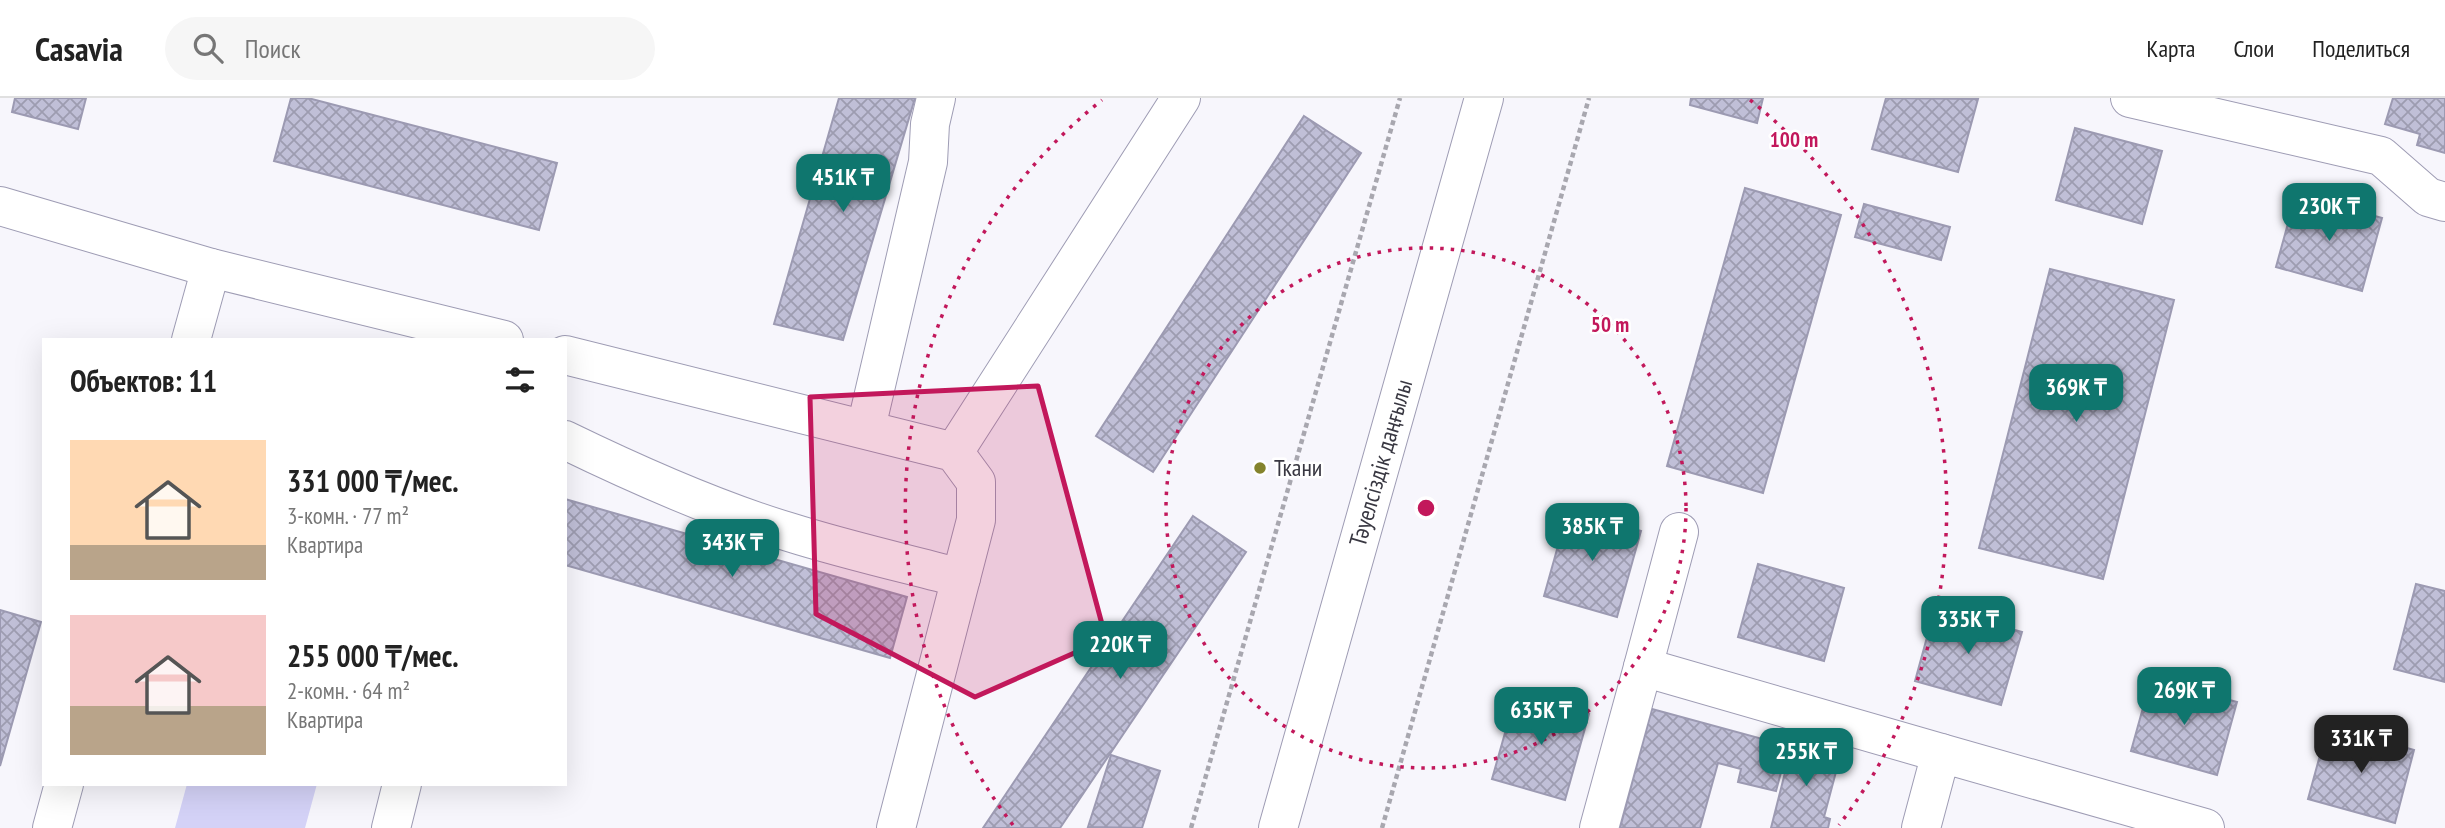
<!DOCTYPE html>
<html lang="ru">
<head>
<meta charset="utf-8">
<style>
	body { margin:0; font-family:"PT Sans Narrow",sans-serif; background:#f6f6f6; color:#222; height:100vh; display:flex; flex-direction:column; font-size:26px; white-space:nowrap }
	* { box-sizing:border-box; margin:0 }
	p { font-size:23px; color:#767676 }
	.icon { flex:none; width:38px; height:38px; fill:none; stroke:currentColor; stroke-width:2; stroke-linecap:round; stroke-linejoin:round }
	.map { position:relative; flex:1; overflow:hidden }
	.drawer { position:absolute; left:42px; top:240px; width:525px; height:448px; display:flex; flex-direction:column; background:#fff; border-radius:0px; box-shadow:0 7px 28px #0002 }
	.drawer>* { flex:none }
	.price { position:absolute; translate:-50% -60px; padding:0 16px; border-radius:14px; background:#0f766e; color:#fff; font-size:23px; line-height:46px; filter:drop-shadow(0 2px 4px #0008) }
	.price::after { content:''; position:absolute; left:50%; top:42px; width:21px; height:16px; margin-left:-10px; background:inherit; clip-path:polygon(0 0,100% 0,50% 100%) }
	.price.on { background:#222; color:#fff }
	ul { padding:0; list-style:none }
	li { display:flex; align-items:center; gap:21px; height:175px; padding:0 28px }
	li span { display:grid; place-items:center; flex:none; width:196px; height:140px; border-radius:0px; color:#555 }
	li>.icon { margin-inline-start:auto }
	span .icon { width:84px; height:84px; fill:#fffc; stroke-width:1 }
	li b { font-size:30px }
	h2 { display:flex; justify-content:space-between; align-items:center; height:84px; padding:0 28px; font-size:30px }
	header { display:flex; align-items:center; gap:42px; box-sizing:border-box; height:98px; padding:0 35px; background:#fff; border-bottom:2px solid #e0e0e0 }
	header strong { font-size:33px }
	nav { display:flex; gap:38px; margin-inline-start:auto; font-size:24px }
	.search { width:490px; height:63px; background:#f6f6f6; display:flex; align-items:center; gap:18px; box-sizing:border-box; padding:0 24px; border-radius:38px; color:#767676; font-size:26px }
	.map>svg:first-child { display:block }
</style>
</head>
<body>
<header>
<strong>Casavia</strong>
<div class="search"><svg class="icon" aria-label="search" viewBox="0 0 24 24"><circle cx="10" cy="10" r="6"/><path d="M15 15l6 6"/></svg>Поиск</div>
<nav><a>Карта</a><a>Слои</a><a>Поделиться</a></nav>
</header>
<div class="map">
<svg width="2445" height="730" viewBox="0 0 2445 730">
	<defs>
		<pattern id="building-cross-hatch" width="8" height="8" patternUnits="userSpaceOnUse" patternTransform="scale(1.75)"><rect width="8" height="8" fill="#c0bfd7"/><path d="M0 0l8 8M0 8l8-8" fill="none" stroke="#9d9cb0"/></pattern>
	</defs>
	<rect width="100%" height="100%" fill="#f7f6fc"/>
	<!-- garden -->
	<polygon fill="#d4d2f7" points="187,686 317,686 305,730 175,730"/>
	<!-- building -->
	<g fill="url(#building-cross-hatch)" stroke="#9c9ab2" stroke-width="2">
		<polygon points="15,0 86,0 78,31 12,14"/>
		<polygon points="291,0 308,0 557,65 539,132 274,63"/>
		<polygon points="839,0 915,0 843,242 774,226"/>
		<polygon points="1691,0 1763,0 1757,25 1690,7"/>
		<polygon points="1886,0 1978,1 1958,74 1872,51"/>
		<polygon points="2393,0 2445,0 2445,55 2417,47 2420,36 2385,26"/>
		<polygon points="1304,18 1361,55 1153,374 1096,338"/>
		<polygon points="2075,30 2162,53 2142,126 2056,102"/>
		<polygon points="1745,90 1841,117 1763,395 1667,368"/>
		<polygon points="2296,96 2382,120 2362,193 2276,169"/>
		<polygon points="1864,106 1950,129 1941,162 1855,139"/>
		<polygon points="2050,171 2174,202 2103,481 1979,450"/>
		<polygon points="565,401 907,499 890,560 565,467"/>
		<polygon points="1568,412 1641,433 1617,519 1544,498"/>
		<polygon points="1193,418 1246,454 1060,730 983,730"/>
		<polygon points="1758,466 1844,490 1824,563 1738,539"/>
		<polygon points="2416,486 2445,493 2445,584 2394,571"/>
		<polygon points="1935,510 2022,534 2001,607 1915,583"/>
		<polygon points="0,512 41,524 0,668"/>
		<polygon points="2151,581 2237,604 2217,677 2131,653"/>
		<polygon points="1516,596 1589,616 1565,702 1492,681"/>
		<polygon points="1652,611 1788,648 1776,693 1738,684 1741,671 1718,665 1700,730 1620,730"/>
		<polygon points="2328,628 2414,652 2395,725 2308,701"/>
		<polygon points="1793,643 1841,655 1824,719 1830,721 1828,730 1771,730"/>
		<polygon points="1111,657 1160,673 1142,730 1088,729"/>
	</g>
	<g fill="none" stroke-linecap="round" stroke-linejoin="round">
		<!-- minor casing -->
		<g stroke="#9e9cb4" stroke-width="40">
			<g id="minor">
				<polyline points="2130,0 2381,58 2428,99 2445,104"/>
				<polyline points="0,108 211,170 504,242"/>
				<polyline points="191,242 211,170"/>
				<polyline points="565,257 954,354 976,384 976,422 896,730"/>
				<polyline points="866,330 928,64 930,26 936,0"/>
				<path d="M565,342C637,377 713,411 789,434C846,452 904,465 961,480"/>
				<polyline points="954,354 1181,0"/>
				<polyline points="1679,434 1643,569 1941,655"/>
				<polyline points="52,730 64,686"/>
				<polyline points="391,730 402,686"/>
				<polyline points="1599,730 1643,569"/>
				<polyline points="1921,730 1941,655 2205,730"/>
			</g>
		</g>
		<!-- tertiary casing -->
		<g stroke="#9e9cb4" stroke-width="40">
			<polyline id="tertiary" points="1278,730 1484,0"/>
		</g>
		<!-- path -->
		<g stroke="#a8a7af" stroke-width="4.5" stroke-dasharray="5 3.5" stroke-linecap="butt">
			<polyline points="1191,730 1400,0"/>
			<polyline points="1382,730 1589,0"/>
		</g>
		<!-- minor -->
		<use href="#minor" stroke="#fff" stroke-width="38"/>
		<!-- tertiary -->
		<use href="#tertiary" stroke="#fff" stroke-width="38"/>
	</g>
	<!-- marked area -->
	<path fill="#c2185b" fill-opacity="0.2" stroke="#c2185b" stroke-width="5" stroke-linejoin="round" d="M1038,288L1106,541L975,599L816,516L810,299Z"/>
	<!-- distance rings -->
	<g fill="none" stroke="#c2185b" stroke-width="3.5" stroke-dasharray="3.5 7">
		<circle cx="1426" cy="410" r="260"/>
		<path d="M1013 727A521 521 0 0 1 1102 2M1750 2A521 521 0 0 1 1839 727"/>
	</g>
	<!-- markers -->
	<circle fill="#84832c" stroke="#fff" stroke-width="2.5" cx="1260" cy="370" r="7"/>
	<g text-anchor="middle" stroke-width="5" stroke-linejoin="round" paint-order="stroke">
		<!-- street labels -->
		<g font-size="24" fill="#383741" stroke="#fff">
			<text transform="translate(1381 365) rotate(-74)" y="8">Тәуелсіздік даңғылы</text>
		</g>
		<!-- poi labels -->
		<g font-size="24" fill="#383741" stroke="#fff" text-anchor="start">
			<text x="1274" y="378">Ткани</text>
		</g>
	</g>
	<circle cx="1426" cy="410" r="10" fill="#c2185b" stroke="#fff" stroke-width="3.5"/>
	<g font-size="21" text-anchor="middle" font-weight="bold" fill="#c2185b" stroke="#fff" stroke-width="5" stroke-linejoin="round" paint-order="stroke">
		<text x="1794" y="49">100 m</text>
		<text x="1610" y="234">50 m</text>
	</g>
</svg>
<b class="price" style="left:843px;top:116px">451K ₸</b>
<b class="price" style="left:2329px;top:145px">230K ₸</b>
<b class="price" style="left:2076px;top:326px">369K ₸</b>
<b class="price" style="left:1592px;top:465px">385K ₸</b>
<b class="price" style="left:732px;top:481px">343K ₸</b>
<b class="price" style="left:1968px;top:558px">335K ₸</b>
<b class="price" style="left:1120px;top:583px">220K ₸</b>
<b class="price" style="left:2184px;top:629px">269K ₸</b>
<b class="price" style="left:1541px;top:649px">635K ₸</b>
<b class="price on" style="left:2361px;top:677px">331K ₸</b>
<b class="price" style="left:1806px;top:690px">255K ₸</b>
<section class="drawer">
<h2>Объектов: 11<svg class="icon" aria-label="filters" viewBox="0 0 24 24"><path d="M4 7h16M4 17h16"/><circle cx="9" cy="7" r="2"/><circle cx="15" cy="17" r="2"/></svg></h2>
<ul>
<li><span style="background:linear-gradient(#ffd9b3 75%,#b9a48a 0)"><svg class="icon" aria-label="home" viewBox="0 0 24 24"><path d="M3 11l9-7 9 7M6 9v11h12V9"/></svg></span><div><b>331 000 ₸/мес.</b><p>3-комн. · 77 m²</p><p>Квартира</p></div></li>
<li><span style="background:linear-gradient(#f6c9c9 65%,#b9a48a 0)"><svg class="icon" aria-label="home" viewBox="0 0 24 24"><path d="M3 11l9-7 9 7M6 9v11h12V9"/></svg></span><div><b>255 000 ₸/мес.</b><p>2-комн. · 64 m²</p><p>Квартира</p></div></li>
</ul>
</section>
</div>
</body>
</html>
